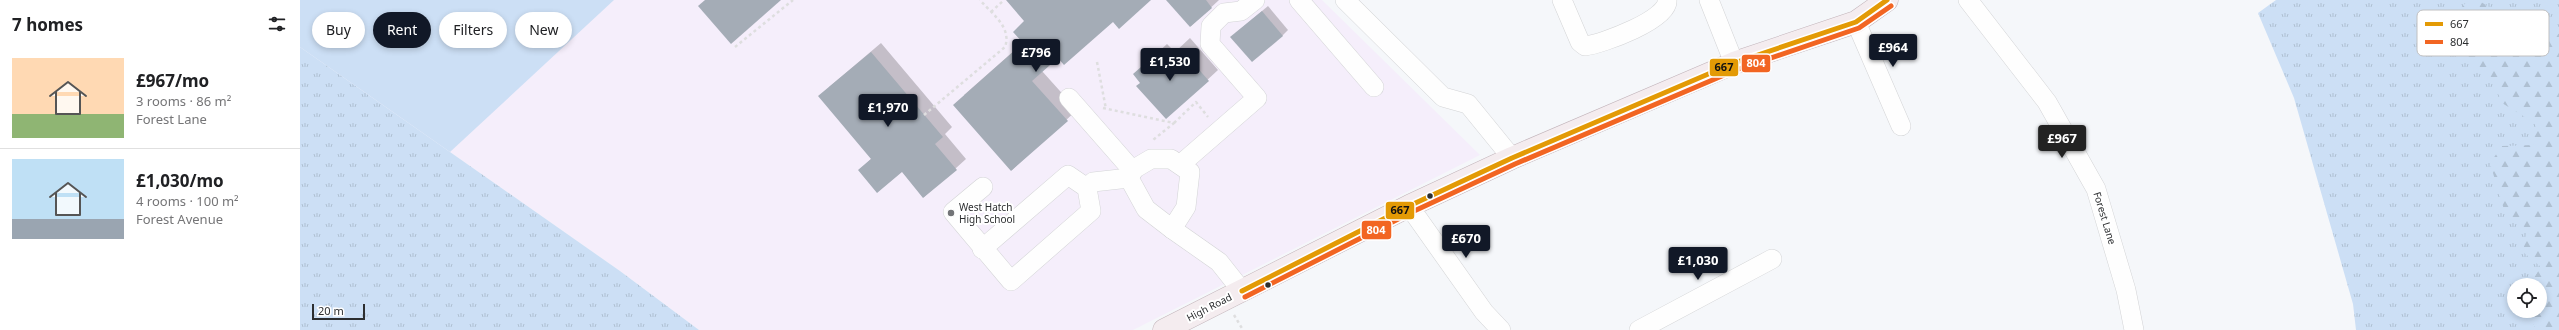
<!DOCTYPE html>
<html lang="en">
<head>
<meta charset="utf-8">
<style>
	body { margin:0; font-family:"Noto Sans",sans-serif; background:#f6f6f6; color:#202124; height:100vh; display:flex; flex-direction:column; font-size:15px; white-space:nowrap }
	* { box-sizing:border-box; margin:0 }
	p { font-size:13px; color:#757577 }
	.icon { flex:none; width:22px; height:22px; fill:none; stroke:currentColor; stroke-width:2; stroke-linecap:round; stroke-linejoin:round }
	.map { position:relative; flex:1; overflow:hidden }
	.side { display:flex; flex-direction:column; background:#fff; width:300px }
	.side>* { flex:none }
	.guide { position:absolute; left:12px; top:12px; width:380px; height:36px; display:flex; gap:8px }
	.fabs { position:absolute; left:2207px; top:278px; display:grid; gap:8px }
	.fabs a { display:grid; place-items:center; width:40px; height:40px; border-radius:50%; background:#fff; box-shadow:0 2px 6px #0003; font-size:20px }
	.scale { position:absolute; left:12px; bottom:10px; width:53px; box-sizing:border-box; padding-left:4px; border:2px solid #2c2e30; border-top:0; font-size:11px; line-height:14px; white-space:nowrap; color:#2c2e30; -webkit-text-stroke:3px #fff; paint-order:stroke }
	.price { position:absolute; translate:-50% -34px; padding:0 9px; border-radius:4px; background:#111827; color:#fff; font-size:13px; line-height:26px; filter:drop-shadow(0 1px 2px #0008) }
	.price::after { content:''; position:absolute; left:50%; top:24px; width:12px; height:9px; margin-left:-6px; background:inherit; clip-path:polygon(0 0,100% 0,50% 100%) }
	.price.selected { background:#222; color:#fff }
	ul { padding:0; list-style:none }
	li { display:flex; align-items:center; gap:12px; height:100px; padding:0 12px }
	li+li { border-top:1px solid #e0e0e0 }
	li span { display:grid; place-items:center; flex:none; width:112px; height:80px; border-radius:0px; color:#555 }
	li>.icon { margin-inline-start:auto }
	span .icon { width:48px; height:48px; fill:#fffc; stroke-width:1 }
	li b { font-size:17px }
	h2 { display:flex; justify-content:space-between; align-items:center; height:48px; padding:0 12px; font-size:17px }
	.tag { padding:0 14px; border-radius:18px; background:#fff; box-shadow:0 2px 6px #0003; font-size:14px; line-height:36px }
	.tag.selected { background:#111827; color:#fff }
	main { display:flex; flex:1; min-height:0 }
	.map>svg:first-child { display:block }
</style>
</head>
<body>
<main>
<section class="side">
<h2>7 homes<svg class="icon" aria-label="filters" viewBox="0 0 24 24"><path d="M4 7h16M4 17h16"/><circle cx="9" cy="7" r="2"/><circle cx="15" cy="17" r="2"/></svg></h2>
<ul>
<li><span style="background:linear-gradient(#ffd9b3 70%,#8fb573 0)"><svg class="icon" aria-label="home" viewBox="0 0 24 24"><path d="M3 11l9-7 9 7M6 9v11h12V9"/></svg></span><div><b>£967/mo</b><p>3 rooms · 86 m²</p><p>Forest Lane</p></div></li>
<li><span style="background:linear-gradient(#bfe0f5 75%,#9aa5b1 0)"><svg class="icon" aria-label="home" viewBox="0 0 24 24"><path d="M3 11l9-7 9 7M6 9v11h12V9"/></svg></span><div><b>£1,030/mo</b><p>4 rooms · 100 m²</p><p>Forest Avenue</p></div></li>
</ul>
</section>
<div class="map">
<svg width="2259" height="330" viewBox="0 0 2259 330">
	<defs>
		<pattern id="grass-tufts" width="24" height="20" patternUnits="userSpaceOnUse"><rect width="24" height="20" fill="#ccdff5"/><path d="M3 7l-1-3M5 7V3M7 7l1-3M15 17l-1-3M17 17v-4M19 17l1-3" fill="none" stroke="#afc0d2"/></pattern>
		<pattern id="forest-firs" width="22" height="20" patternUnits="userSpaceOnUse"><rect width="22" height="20" fill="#ccdff5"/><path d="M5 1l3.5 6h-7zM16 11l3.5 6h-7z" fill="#afc0d2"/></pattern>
	</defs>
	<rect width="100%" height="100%" fill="#f5f7fa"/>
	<!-- education -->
	<polygon fill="#f5eefb" points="0,0 1022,0 1180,155 833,330 399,330 320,271 0,47"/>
	<!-- grass -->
	<g fill="url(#grass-tufts)" fill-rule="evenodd">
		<path d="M1976,0H2259V330H2056L2053,304L1994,98L1958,13ZM2214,285H2240V311H2214Z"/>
		<polygon points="0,47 320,271 399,330 0,330"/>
	</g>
	<!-- forest -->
	<polygon fill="url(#forest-firs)" points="2168,0 2178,0 2206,18 2228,17 2259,34 2259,330 2236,330 2227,311 2240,311 2240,285 2229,285 2241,267 2223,252 2227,229 2205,213 2190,163 2202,146 2233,145 2236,124 2202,103 2191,77 2148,42 2155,16"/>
	<!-- green -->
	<polygon fill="#ccdff5" points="0,0 314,0 150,152 0,47"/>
	<!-- shadow -->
	<g fill="#0003">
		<polygon points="707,0 849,0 813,20 758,57 742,71 777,110 712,170 664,95 724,42 725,20"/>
		<polygon points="868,0 919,0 891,26"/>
		<polygon points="968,6 988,30 982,36 938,31"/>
		<polygon points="890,38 918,70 866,118 842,82 844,65 867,44 875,52"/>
		<polygon points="581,43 652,127 645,134 666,159 624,197 602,171 559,170 572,158 529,87"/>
	</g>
	<!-- building -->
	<g fill="#a4acb6">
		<polygon points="405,0 481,0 431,44 398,6"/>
		<polygon points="706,0 851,0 819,29 813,22 764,65 758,58 732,81 768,121 711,171 653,105 723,43 713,32 724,21"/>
		<polygon points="866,0 906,0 912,8 890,27"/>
		<polygon points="962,11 983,36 952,62 930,37"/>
		<polygon points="880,48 909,81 866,119 836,86 840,83 833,74 857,53 864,62"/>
		<polygon points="571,52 643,137 635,144 657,170 623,198 602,172 577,193 558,170 571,159 518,96"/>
	</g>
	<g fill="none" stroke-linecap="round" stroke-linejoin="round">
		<!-- minor casing -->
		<g stroke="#d3d4d6" stroke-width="20">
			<g id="minor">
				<polyline points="999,0 1074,87"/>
				<polyline points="1045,0 1143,97 1168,104 1212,158"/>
				<path d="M1262,0L1280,42L1285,46C1302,44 1370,19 1367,0"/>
				<polyline points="1409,0 1434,63"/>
				<polyline points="1668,0 1747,102 1796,189 1826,290 1834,330"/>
				<polyline points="1556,22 1601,126"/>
				<polyline points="769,98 833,171"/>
				<polygon points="851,159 871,159 890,172 886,207 872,229 846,209 829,178 834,169"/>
				<polyline points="881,164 957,98 910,44 911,26 924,13 941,11 955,0"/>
				<polyline points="787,188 793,182 829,178"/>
				<polyline points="1109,206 1184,312 1201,330"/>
				<polyline points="872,229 919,262 942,291"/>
				<polyline points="682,249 768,175 787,188 791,211 711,281 653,212 683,187"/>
				<polyline points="1339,330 1472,259"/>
			</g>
		</g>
		<!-- major casing -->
		<g stroke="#c2b4ba" stroke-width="23">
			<polyline id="major" points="864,330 1109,206 1212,158 1434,63 1556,22 1587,0"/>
		</g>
		<!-- path -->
		<g stroke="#dededf" stroke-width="2.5" stroke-dasharray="3 3" stroke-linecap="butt">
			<polyline points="691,12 704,0"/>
			<polyline points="435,47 493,0"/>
			<polyline points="797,62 806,109"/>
			<polyline points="803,108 874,123 853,140"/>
			<path d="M624,115L705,47C712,27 692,14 680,0"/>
			<polyline points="874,123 896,102 908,117"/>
			<polyline points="934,315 943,330"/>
		</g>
		<!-- minor -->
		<use href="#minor" stroke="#fefefe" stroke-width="19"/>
		<!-- major -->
		<use href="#major" stroke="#f4ecef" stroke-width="22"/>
		<!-- bus-1 casing -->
		<g stroke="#fff" stroke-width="8">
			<polyline id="bus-1" points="942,291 1109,206 1212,158 1434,63 1556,22 1587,0"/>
		</g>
		<!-- bus-2 casing -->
		<g stroke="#fff" stroke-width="8">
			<polyline id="bus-2" points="945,297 1112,212 1215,164 1436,70 1559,28 1591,6"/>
		</g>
		<!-- bus-1 -->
		<use href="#bus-1" stroke="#e39a05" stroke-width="5"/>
		<!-- bus-2 -->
		<use href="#bus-2" stroke="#f26522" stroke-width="5"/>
	</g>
	<!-- markers -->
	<g fill="#2c2e30" stroke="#fff" stroke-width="1.5">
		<circle cx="1130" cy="196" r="3.5"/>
		<circle cx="968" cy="285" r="3.5"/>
	</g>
	<circle fill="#727477" stroke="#fff" stroke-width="1.5" cx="651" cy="213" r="4"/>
	<g text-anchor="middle" stroke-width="4" stroke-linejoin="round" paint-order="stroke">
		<!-- poi labels -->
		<g font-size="10" fill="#2c2e30" stroke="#fff" text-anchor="start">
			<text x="659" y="211">West Hatch<tspan x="659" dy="12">High School</tspan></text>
		</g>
		<!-- street labels -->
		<g font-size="10" fill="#2c2e30" stroke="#fff">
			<text transform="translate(1805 218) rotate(73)" y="4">Forest Lane</text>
			<text transform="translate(909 307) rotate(-27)" y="4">High Road</text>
		</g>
	</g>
	<!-- legend -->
	<rect x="2117" y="10" width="132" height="46" rx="6" fill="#fff" stroke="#c0c0c1" stroke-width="1"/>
	<rect x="2125" y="22" width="18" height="4" fill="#e39a05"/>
	<rect x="2125" y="40" width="18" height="4" fill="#f26522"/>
	<g font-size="11" fill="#2c2e30">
		<text x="2150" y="28">667</text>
		<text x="2150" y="46">804</text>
	</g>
	<g stroke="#fff" stroke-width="1.5">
		<rect x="1441" y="54" width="30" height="19" rx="4" fill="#f26522"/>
		<rect x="1409" y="58" width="30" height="19" rx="4" fill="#e39a05"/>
		<rect x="1085" y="201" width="30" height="19" rx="4" fill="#e39a05"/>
		<rect x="1061" y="220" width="31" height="20" rx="4" fill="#f26522"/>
	</g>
	<g font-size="11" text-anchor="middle" font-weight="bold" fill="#fff">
		<text x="1456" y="67">804</text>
		<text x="1076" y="234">804</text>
	</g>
	<g font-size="11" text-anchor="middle" font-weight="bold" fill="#111">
		<text x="1424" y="71">667</text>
		<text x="1100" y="214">667</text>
	</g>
</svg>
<div class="fabs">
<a><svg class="icon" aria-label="locate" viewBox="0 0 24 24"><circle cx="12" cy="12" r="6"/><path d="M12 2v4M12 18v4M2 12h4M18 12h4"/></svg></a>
</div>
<div class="scale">20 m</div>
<b class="price" style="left:1593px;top:68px">£964</b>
<b class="price" style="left:736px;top:73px">£796</b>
<b class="price" style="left:870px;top:82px">£1,530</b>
<b class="price" style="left:588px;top:128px">£1,970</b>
<b class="price selected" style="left:1762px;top:159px">£967</b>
<b class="price" style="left:1166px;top:259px">£670</b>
<b class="price" style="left:1398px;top:281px">£1,030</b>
<div class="guide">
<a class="tag">Buy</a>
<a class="tag selected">Rent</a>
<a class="tag">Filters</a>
<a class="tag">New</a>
</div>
</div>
</main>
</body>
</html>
